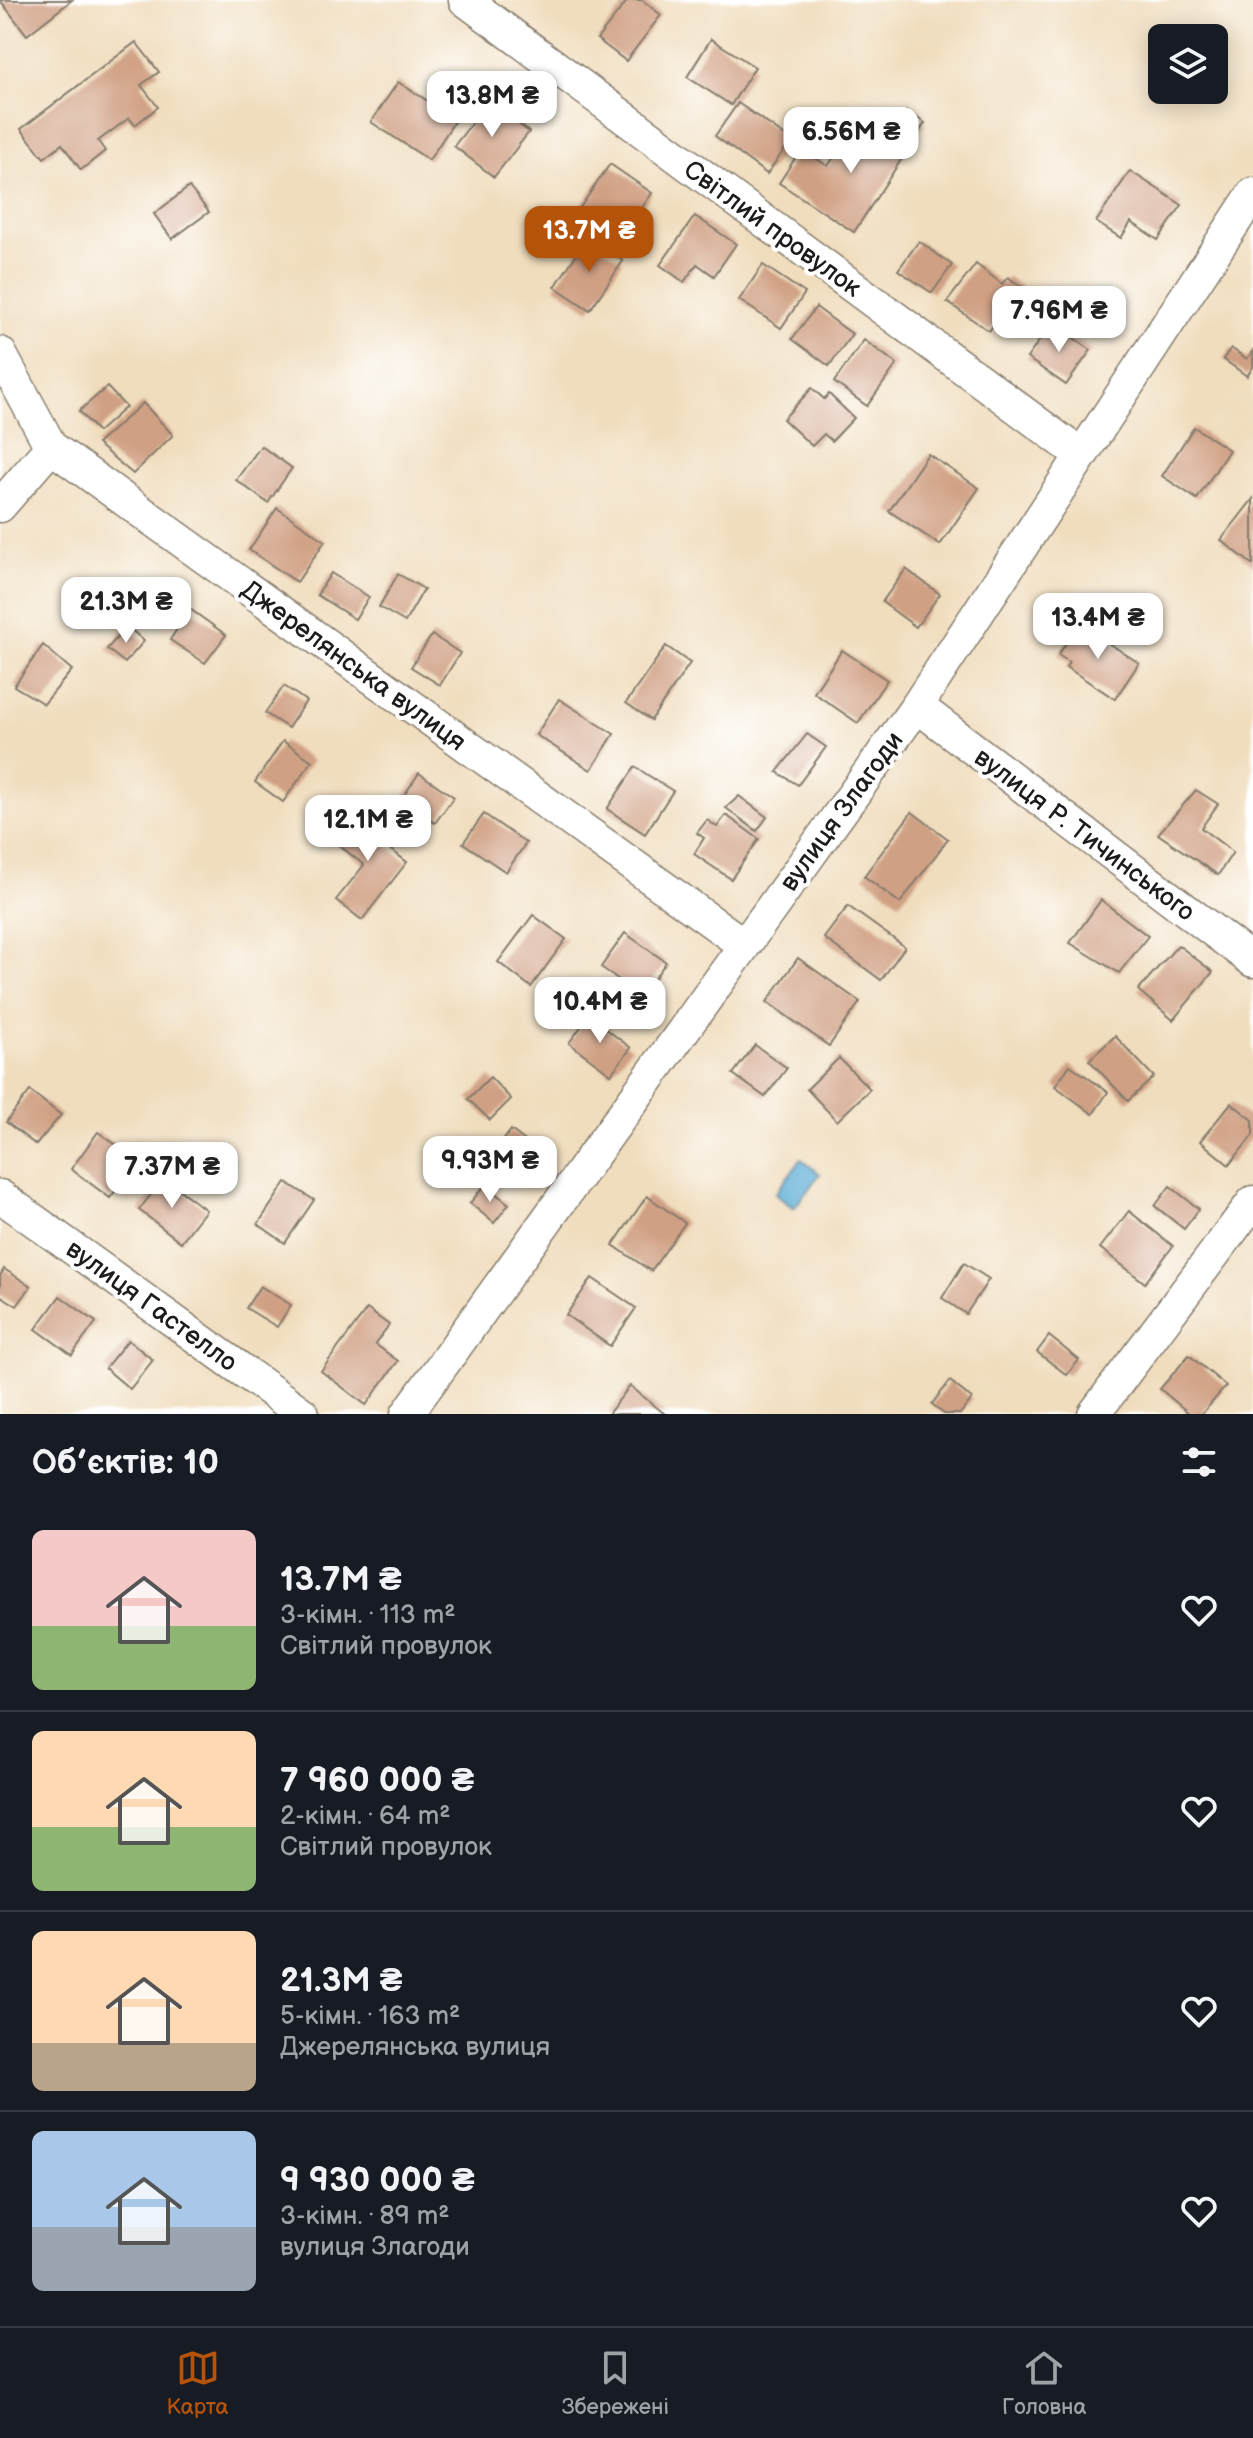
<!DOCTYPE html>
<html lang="uk">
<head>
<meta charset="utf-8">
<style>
	body { margin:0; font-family:"Balsamiq Sans",sans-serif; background:#20242c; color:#f1f3f6; height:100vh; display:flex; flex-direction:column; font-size:30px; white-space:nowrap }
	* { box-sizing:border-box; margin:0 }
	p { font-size:26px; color:#9ea1a6 }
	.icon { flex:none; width:44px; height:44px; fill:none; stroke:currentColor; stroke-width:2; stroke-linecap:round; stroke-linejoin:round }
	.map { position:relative; height:1414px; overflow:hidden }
	.side { display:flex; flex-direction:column; background:#171b24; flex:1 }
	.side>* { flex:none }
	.fabs { position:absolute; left:1148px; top:24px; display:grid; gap:16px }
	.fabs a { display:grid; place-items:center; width:80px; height:80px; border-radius:12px; background:#171b24; box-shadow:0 4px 20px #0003; font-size:40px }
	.price { position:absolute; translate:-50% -68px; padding:0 18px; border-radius:16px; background:#fff; color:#222; font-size:26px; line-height:52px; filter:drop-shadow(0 2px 4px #0008) }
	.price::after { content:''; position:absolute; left:50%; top:48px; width:24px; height:18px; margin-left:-12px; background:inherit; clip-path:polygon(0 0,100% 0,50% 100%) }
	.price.on { background:#b45309; color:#fff }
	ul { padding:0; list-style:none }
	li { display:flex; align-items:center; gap:24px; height:200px; padding:0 32px }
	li+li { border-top:2px solid #363941 }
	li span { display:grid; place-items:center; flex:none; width:224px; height:160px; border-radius:12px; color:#555 }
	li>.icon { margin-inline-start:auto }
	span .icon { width:96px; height:96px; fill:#fffc; stroke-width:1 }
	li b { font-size:34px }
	h2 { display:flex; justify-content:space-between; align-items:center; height:96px; padding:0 32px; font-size:34px }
	.tab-bar { display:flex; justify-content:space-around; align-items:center; height:112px; border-top:2px solid #363941; background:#171b24; font-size:22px; color:#9ea1a6 }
	.tab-bar a { display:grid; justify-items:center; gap:4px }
	.tab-bar .on { color:#b45309 }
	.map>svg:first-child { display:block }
</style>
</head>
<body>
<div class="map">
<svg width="1253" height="1414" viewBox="0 0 1253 1414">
	<rect width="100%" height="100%" fill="#fff"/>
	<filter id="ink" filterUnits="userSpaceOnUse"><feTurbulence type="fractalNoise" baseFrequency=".0125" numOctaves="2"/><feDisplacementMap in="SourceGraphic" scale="16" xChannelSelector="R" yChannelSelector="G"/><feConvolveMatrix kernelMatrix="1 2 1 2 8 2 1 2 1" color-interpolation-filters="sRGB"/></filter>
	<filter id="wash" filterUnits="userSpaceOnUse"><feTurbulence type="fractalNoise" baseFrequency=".006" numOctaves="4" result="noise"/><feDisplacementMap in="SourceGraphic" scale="32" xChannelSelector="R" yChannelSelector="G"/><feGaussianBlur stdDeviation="1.8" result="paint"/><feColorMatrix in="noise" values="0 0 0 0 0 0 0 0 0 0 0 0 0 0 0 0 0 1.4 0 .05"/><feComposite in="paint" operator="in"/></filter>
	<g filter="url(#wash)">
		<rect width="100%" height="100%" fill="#f0ddbd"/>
		<!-- water -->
		<polygon fill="#59abd4" stroke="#3a6478" stroke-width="2" points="801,1159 820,1174 794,1208 775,1194"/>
		<g id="blocks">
			<!-- building -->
			<g fill="#d0a084">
				<polygon points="0,0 72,0 27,35"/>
				<polygon points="628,0 642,0 661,15 626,61 597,39"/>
				<polygon points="711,39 755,67 731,105 687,77"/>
				<polygon points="136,42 159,72 141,85 158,107 135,125 129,118 98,141 105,151 81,170 62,144 44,158 21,129"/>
				<polygon points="398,82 456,119 429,160 371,122"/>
				<polygon points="489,101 529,132 494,177 454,146"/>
				<polygon points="738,103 791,140 767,174 715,136"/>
				<polygon points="906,111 925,123 854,232 779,183 801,149 828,166 847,138 875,157"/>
				<polygon points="610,164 652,193 621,238 579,209"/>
				<polygon points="1130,171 1182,205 1158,240 1131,222 1121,238 1096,222"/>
				<polygon points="189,187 209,212 172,239 154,214"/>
				<polygon points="695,216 736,244 714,276 697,264 684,282 660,265"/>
				<polygon points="587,238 623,261 590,310 555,287"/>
				<polygon points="919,241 952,265 932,293 898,270"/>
				<polygon points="976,264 1002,284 1008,277 1022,287 989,331 947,302"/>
				<polygon points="763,265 805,293 781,328 739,300"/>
				<polygon points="816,307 852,334 829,366 792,339"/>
				<polygon points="1052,323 1091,350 1066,385 1027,358"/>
				<polygon points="864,340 897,364 867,406 834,382"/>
				<polygon points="1231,348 1247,359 1253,350 1253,367 1247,376 1223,359"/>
				<polygon points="107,387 126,407 98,432 79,411"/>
				<polygon points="812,388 824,399 829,394 854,418 832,441 824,434 812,446 783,419"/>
				<polygon points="143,403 173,435 133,474 97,444"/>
				<polygon points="1194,427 1229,450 1197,499 1162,476"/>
				<polygon points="261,446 292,468 268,503 236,480"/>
				<polygon points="928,454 979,488 940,545 889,511"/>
				<polygon points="1253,499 1253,565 1221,540"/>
				<polygon points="277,508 325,541 297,582 249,550"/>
				<polygon points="906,569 940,594 916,627 882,602"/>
				<polygon points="331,573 369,597 355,619 317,595"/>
				<polygon points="398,574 424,589 405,622 379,607"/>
				<polygon points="190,609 226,635 205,663 170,640"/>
				<polygon points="1079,624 1139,663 1115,699 1066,667 1069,662 1058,655"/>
				<polygon points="127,626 144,641 125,663 107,649"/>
				<polygon points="432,635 460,653 440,685 411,667"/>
				<polygon points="43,645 72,670 44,704 14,686"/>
				<polygon points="666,646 690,663 651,720 626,703"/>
				<polygon points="842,650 887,680 858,723 814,693"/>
				<polygon points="284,686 306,701 288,728 265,713"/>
				<polygon points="559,699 614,734 591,770 536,735"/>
				<polygon points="807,734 826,747 798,785 777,772"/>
				<polygon points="283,741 312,761 283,802 255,782"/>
				<polygon points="635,767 673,791 645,834 607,809"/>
				<polygon points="419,773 454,797 435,823 401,800"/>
				<polygon points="1196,790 1218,804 1201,828 1233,852 1218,875 1158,834"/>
				<polygon points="739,796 767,817 757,831 726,808"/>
				<polygon points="364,807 390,827 379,841 407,862 362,920 336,900 364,865 336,843"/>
				<polygon points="912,812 948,839 900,903 864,876"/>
				<polygon points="484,814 526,843 506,872 463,843"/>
				<polygon points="726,815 759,839 731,879 694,854 704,838 697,833 707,820 717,827"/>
				<polygon points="1101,900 1148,936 1119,973 1070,943"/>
				<polygon points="848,906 905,947 881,980 824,938"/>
				<polygon points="533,915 566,939 531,987 498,962"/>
				<polygon points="625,933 666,962 642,996 601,967"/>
				<polygon points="1178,945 1213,972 1173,1020 1138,990"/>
				<polygon points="798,958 860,1002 829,1046 767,1002"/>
				<polygon points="589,1016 631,1048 611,1074 569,1043"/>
				<polygon points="1115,1036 1154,1077 1128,1101 1089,1060"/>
				<polygon points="755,1045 787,1068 765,1097 733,1074"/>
				<polygon points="839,1058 870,1089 837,1121 807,1089"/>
				<polygon points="1070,1065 1108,1092 1093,1114 1055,1086"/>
				<polygon points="490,1077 511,1099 490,1120 468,1099"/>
				<polygon points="30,1091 61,1115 36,1145 6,1122"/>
				<polygon points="1231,1103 1253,1120 1253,1135 1229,1165 1200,1141"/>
				<polygon points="511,1130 546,1157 532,1175 497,1149"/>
				<polygon points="98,1132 138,1160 110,1198 71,1169"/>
				<polygon points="164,1178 206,1210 181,1242 139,1210"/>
				<polygon points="286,1182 314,1200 285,1243 258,1224"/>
				<polygon points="485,1185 509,1204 494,1223 470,1203"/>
				<polygon points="1170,1186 1199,1209 1184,1229 1155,1206"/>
				<polygon points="647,1196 685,1223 651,1271 613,1245"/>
				<polygon points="1129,1211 1173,1246 1145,1283 1100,1248"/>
				<polygon points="964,1263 989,1279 966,1314 942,1298"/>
				<polygon points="4,1269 31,1286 17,1306 0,1295 0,1276"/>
				<polygon points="592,1278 636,1308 610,1346 566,1315"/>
				<polygon points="260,1286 291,1305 277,1327 246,1308"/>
				<polygon points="60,1296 96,1322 72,1355 36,1329"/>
				<polygon points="367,1309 389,1325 375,1344 398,1361 366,1405 321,1371"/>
				<polygon points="1049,1336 1079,1360 1067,1375 1037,1352"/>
				<polygon points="128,1340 153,1360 130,1389 105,1368"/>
				<polygon points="1189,1355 1226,1386 1202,1414 1190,1414 1160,1389"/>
				<polygon points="950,1381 972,1399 960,1414 944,1414 932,1404"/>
				<polygon points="630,1386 665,1414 608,1414"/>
			</g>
		</g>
	</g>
	<g filter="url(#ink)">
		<use href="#blocks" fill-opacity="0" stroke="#867c6c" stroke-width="2"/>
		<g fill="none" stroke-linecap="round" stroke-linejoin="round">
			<!-- minor casing -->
			<g stroke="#867c6c" stroke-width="35">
				<g id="minor">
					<polyline points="465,0 1081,455"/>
					<polyline points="0,353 51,447 744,945"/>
					<polyline points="0,506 51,447"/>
					<polyline points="917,706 1253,961"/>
					<polyline points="0,1196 303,1414"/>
					<polyline points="407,1414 917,706 1253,194"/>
					<polyline points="1094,1414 1253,1202"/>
				</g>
			</g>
			<!-- minor -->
			<use href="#minor" stroke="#fff" stroke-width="32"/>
		</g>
	</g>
	<g text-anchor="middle" stroke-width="8" stroke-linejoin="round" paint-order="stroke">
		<!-- street labels -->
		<g font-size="26" fill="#1c1c1c" stroke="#fff">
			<text transform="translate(773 228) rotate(36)" y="9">Світлий провулок</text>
			<text transform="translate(354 665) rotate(36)" y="9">Джерелянська вулиця</text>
			<text transform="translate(841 811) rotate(-54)" y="9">вулиця Злагоди</text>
			<text transform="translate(1085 834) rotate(37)" y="9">вулиця Р. Тичинського</text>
			<text transform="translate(152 1305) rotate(36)" y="9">вулиця Гастелло</text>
		</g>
	</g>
</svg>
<div class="fabs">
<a><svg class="icon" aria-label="layers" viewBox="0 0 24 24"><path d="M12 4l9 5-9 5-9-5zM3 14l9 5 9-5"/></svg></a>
</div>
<b class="price" style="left:492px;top:139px">13.8M ₴</b>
<b class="price" style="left:851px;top:175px">6.56M ₴</b>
<b class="price on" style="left:589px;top:274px">13.7M ₴</b>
<b class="price" style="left:1059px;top:354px">7.96M ₴</b>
<b class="price" style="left:126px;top:645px">21.3M ₴</b>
<b class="price" style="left:1098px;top:661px">13.4M ₴</b>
<b class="price" style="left:368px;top:863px">12.1M ₴</b>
<b class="price" style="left:600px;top:1045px">10.4M ₴</b>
<b class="price" style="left:490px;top:1204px">9.93M ₴</b>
<b class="price" style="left:172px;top:1210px">7.37M ₴</b>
</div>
<section class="side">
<h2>Об’єктів: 10<svg class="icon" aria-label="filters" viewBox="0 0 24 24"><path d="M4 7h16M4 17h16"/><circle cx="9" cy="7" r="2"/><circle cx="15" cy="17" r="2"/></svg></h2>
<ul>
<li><span style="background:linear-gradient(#f6c9c9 60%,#8fb573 0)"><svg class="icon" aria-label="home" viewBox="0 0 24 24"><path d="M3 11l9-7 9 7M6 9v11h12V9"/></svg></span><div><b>13.7M ₴</b><p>3-кімн. · 113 m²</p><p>Світлий провулок</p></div><svg class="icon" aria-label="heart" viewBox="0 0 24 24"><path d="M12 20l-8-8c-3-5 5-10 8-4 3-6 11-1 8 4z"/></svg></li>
<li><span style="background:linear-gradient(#ffd9b3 60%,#8fb573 0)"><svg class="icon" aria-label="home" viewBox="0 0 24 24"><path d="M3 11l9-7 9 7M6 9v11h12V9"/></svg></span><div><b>7 960 000 ₴</b><p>2-кімн. · 64 m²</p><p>Світлий провулок</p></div><svg class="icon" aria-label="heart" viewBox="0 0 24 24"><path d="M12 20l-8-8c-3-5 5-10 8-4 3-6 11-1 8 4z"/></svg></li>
<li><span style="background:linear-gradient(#ffd9b3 70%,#b9a48a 0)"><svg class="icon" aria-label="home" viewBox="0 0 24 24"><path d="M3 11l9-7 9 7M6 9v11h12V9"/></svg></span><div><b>21.3M ₴</b><p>5-кімн. · 163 m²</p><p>Джерелянська вулиця</p></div><svg class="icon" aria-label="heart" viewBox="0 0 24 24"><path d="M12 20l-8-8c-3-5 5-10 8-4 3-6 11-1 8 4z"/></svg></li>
<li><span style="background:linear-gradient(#a9c7e8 60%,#9aa5b1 0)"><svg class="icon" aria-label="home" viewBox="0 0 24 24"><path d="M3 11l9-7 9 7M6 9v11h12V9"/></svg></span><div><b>9 930 000 ₴</b><p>3-кімн. · 89 m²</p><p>вулиця Злагоди</p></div><svg class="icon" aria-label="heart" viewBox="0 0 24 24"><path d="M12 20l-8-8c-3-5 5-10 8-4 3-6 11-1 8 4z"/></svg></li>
</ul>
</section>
<nav class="tab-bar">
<a class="on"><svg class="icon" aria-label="map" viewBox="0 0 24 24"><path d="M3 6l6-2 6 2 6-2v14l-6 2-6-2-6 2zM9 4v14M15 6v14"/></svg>Карта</a>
<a><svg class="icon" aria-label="saved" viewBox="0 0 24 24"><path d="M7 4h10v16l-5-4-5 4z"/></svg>Збережені</a>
<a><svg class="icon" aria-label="home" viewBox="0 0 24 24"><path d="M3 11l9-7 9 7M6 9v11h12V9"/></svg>Головна</a>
</nav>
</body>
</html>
